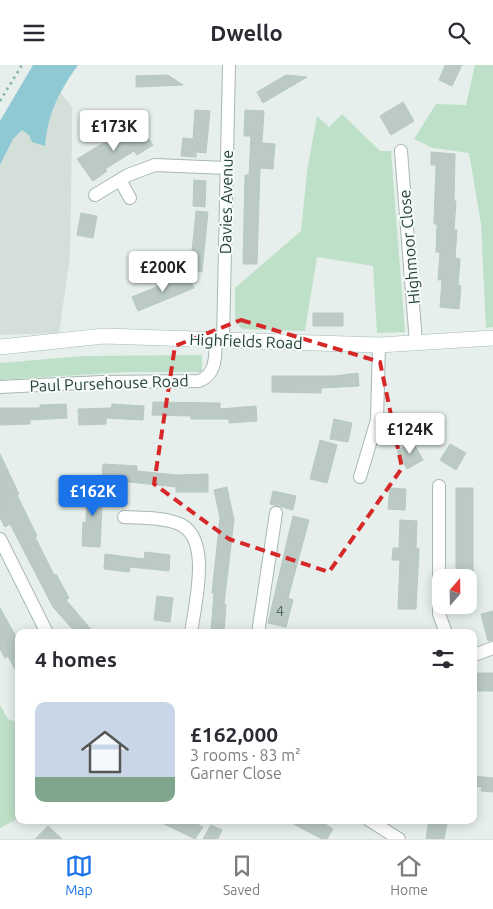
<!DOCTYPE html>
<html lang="en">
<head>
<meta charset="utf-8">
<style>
	body { margin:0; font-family:Ubuntu,sans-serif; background:#f7f7f7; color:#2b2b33; height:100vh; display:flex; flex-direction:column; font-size:19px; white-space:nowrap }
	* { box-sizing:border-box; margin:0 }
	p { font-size:16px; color:#7c7c81 }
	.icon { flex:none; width:28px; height:28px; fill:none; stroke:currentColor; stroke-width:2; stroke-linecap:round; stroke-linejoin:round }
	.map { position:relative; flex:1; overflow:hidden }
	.side { position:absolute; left:15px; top:564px; width:462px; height:195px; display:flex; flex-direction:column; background:#fff; border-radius:10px; box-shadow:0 2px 12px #0003 }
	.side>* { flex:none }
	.needle { width:32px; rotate:20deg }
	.buttons { position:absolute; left:432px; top:504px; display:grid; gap:10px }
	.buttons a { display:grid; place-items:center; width:45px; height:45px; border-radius:10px; background:#fff; box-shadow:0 2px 12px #0003; font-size:25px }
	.price { position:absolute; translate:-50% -42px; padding:0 11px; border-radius:5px; background:#fff; color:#222; font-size:16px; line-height:32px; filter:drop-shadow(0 1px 2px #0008) }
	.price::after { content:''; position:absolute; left:50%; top:30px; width:15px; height:11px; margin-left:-8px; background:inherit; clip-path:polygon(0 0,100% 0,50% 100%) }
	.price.selected { background:#1a73e8; color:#fff }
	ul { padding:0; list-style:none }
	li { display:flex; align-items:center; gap:15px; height:125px; padding:0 20px }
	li+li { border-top:1px solid #e1e1e2 }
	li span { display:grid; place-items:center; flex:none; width:140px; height:100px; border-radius:10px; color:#555 }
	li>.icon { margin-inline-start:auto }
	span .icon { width:60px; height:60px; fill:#fffc; stroke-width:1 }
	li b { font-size:21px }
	h2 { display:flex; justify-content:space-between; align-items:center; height:60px; padding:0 20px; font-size:21px }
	header { display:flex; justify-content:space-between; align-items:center; height:65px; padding:0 20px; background:#fff; font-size:22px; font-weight:700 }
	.tab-bar { display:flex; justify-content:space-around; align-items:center; height:70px; border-top:1px solid #e1e1e2; background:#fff; font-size:14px; color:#7c7c81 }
	.tab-bar a { display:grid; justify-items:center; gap:2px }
	.tab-bar .selected { color:#1a73e8 }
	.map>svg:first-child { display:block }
</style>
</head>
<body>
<header><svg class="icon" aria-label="menu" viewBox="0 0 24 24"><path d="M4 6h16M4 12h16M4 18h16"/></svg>Dwello<svg class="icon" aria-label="search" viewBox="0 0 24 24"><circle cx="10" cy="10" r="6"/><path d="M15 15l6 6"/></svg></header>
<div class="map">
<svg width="493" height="774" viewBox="0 0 493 774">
	<rect width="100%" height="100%" fill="#e6efeb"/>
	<!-- built -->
	<polygon fill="#d4dfda" points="59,26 72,42 72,74 70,191 59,268 0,270 0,100 13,74 22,65 45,80 47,58"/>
	<!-- green -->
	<g fill="#bfe0c8">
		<polygon points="475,0 493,0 493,262 486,263 481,159 469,88 433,83 414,74 436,39 466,40"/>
		<polygon points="342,49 380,86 391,86 405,267 377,268 373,201 317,192 305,266 242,264 235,256 235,223 301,166 307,106 317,51 329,62"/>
		<polygon points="202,290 202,307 126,307 0,315 0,298 83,291"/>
		<polygon points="0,640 8,654 19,658 19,753 0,763"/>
	</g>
	<!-- water -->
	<path fill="#8ec9d4" d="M33,0H78C59,27 48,47 45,81L32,77L29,70L22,65L13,74L0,100V56Z"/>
	<!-- building -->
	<g fill="#bbcac4" stroke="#b8c9c2">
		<polygon points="445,0 462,0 452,21 439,15"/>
		<polygon points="168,10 183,20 136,22 136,11"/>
		<polygon points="286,10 307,12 263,38 257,27"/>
		<polygon points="403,37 414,56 391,70 380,51"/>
		<polygon points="195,45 210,46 206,88 196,87 196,92 181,91 183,73 193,74"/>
		<polygon points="245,45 264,46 262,78 275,79 273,104 260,103 257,199 243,199 245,110 249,110 251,71 244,71"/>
		<polygon points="140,61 153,80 137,90 134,86 105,104 107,106 93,116 77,94 117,70 120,74"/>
		<polygon points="431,87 455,89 454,136 456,136 454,165 457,165 455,193 460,194 458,220 461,221 459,244 440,242 442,215 438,215 440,187 436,187 437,159 434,159 436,100 431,100"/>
		<polygon points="194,115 206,116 205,142 193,141"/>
		<polygon points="196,146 208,147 202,207 190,206"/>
		<polygon points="81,148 97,151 93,173 77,170"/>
		<polygon points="188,209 194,223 138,246 132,232"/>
		<rect x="313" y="248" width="30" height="13"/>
		<polygon points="358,308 359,321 321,323 321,328 272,327 272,311 334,311"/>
		<polygon points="153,337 220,338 220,344 256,341 257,356 229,358 229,354 191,354 191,351 152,350"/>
		<polygon points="66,339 67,353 30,355 30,359 0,360 0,343 40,343 40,340"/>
		<polygon points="112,339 144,341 143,355 106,353 106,359 79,360 78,344 111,343"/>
		<polygon points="334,354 352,358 348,377 330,374"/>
		<polygon points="320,375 337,380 327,418 310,414"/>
		<polygon points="413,377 423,395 407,404 397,386"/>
		<polygon points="450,379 466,388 456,405 440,395"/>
		<polygon points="0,389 19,429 17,430 37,471 35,472 54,510 56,509 69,533 66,535 94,568 76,568 53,542 10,459 5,462 0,453"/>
		<polygon points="103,399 137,401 137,406 176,410 208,409 208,427 176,427 176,422 102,414"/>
		<polygon points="87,421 103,421 100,482 82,481 83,457 86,458"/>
		<polygon points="227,422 234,455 224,539 226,540 224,567 211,566 214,528 212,528 220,453 214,425"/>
		<polygon points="390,423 406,424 405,445 388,444"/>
		<rect x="456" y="423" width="17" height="89"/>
		<polygon points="273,426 296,431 293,445 270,439"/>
		<polygon points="293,451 309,455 288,533 293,535 286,562 268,558"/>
		<polygon points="400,455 417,456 416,483 419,484 416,544 398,544 400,495 392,495 393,483 399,483"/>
		<polygon points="145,487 170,490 169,506 130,502 129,507 104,504 105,489 144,494"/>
		<polygon points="157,531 173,533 170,557 154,555"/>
		<polygon points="0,543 19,577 19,612 8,591 5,593 0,584"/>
		<polygon points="493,546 493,575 488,576 481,549"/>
		<rect x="476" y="608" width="17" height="18"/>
		<polygon points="474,711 493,713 493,727 481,726 482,722 474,721"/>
		<polygon points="156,755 189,755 203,762 195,774"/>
		<polygon points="286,755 319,755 333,764 327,774 322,774"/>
		<polygon points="429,755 447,758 444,774 426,774"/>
		<polygon points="211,760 222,765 218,774 203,774"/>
		<polygon points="48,761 62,774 35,774"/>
	</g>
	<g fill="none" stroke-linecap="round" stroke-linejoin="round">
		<!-- street casing -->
		<g stroke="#a8b8b2" stroke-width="14">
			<g id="street">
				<polyline points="401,86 416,278"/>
				<polyline points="120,115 130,133"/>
				<polyline points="95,130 128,110 155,100 226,103"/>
				<polyline points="223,275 229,0"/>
				<path d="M0,322L102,317L199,316C217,309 215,291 216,275"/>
				<polyline points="360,412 377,355 379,280"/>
				<polyline points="439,421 439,549 446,568"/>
				<path d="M124,452C141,453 161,452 177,458C213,470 195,538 191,568"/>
				<polyline points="0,474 47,568"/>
				<polyline points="258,568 276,448"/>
				<polyline points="474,590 493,583"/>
				<polyline points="369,755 399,774"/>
			</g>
		</g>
		<!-- secondary casing -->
		<g stroke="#a4bbb3" stroke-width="16">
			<polyline id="secondary" points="0,282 104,271 379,280 493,273"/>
		</g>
		<!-- path -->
		<polyline stroke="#86b3a5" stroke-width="2.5" stroke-dasharray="2.5 4" stroke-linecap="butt" points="0,36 22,0"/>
		<!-- street -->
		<use href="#street" stroke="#fff" stroke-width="12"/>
		<!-- secondary -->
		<use href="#secondary" stroke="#fff" stroke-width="15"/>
	</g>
	<!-- marked area -->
	<path fill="none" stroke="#d62828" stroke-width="4" stroke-dasharray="10 6" stroke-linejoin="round" d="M241,255L380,297L402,403L329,507L229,474L154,419L175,281Z"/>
	<g text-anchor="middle" stroke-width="4" stroke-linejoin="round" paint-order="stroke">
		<!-- number labels -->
		<g font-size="14" fill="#4a645c">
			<text x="280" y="551">4</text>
		</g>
		<!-- street labels -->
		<g font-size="16" fill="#24423a" stroke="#f7fbf9">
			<text transform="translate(226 137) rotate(-89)" y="6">Davies Avenue</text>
			<text transform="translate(409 182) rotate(-95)" y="6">Highmoor Close</text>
			<text transform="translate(246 276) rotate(2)" y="6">Highfields Road</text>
			<text transform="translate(109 318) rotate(-2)" y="6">Paul Pursehouse Road</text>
		</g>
	</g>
</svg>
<div class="buttons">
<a><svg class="needle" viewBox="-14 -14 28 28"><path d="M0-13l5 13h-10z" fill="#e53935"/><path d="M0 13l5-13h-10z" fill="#7c7c81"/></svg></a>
</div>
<b class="price" style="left:114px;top:87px">£173K</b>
<b class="price" style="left:163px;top:228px">£200K</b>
<b class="price" style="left:410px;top:390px">£124K</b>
<b class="price selected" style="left:93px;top:452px">£162K</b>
<section class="side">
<h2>4 homes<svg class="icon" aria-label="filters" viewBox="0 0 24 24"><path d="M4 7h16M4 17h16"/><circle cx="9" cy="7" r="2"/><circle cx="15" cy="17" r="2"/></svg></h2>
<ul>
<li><span style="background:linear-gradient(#c9d6e8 75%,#7fa58c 0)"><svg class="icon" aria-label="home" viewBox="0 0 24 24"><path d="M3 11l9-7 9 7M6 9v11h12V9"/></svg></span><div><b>£162,000</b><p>3 rooms · 83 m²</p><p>Garner Close</p></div></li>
</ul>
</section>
</div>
<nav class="tab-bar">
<a class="selected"><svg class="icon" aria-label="map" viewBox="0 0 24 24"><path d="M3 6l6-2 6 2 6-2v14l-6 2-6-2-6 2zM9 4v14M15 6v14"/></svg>Map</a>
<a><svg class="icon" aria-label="saved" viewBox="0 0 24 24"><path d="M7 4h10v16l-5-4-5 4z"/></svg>Saved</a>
<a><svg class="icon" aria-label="home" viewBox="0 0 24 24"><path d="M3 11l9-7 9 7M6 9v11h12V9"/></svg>Home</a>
</nav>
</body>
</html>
